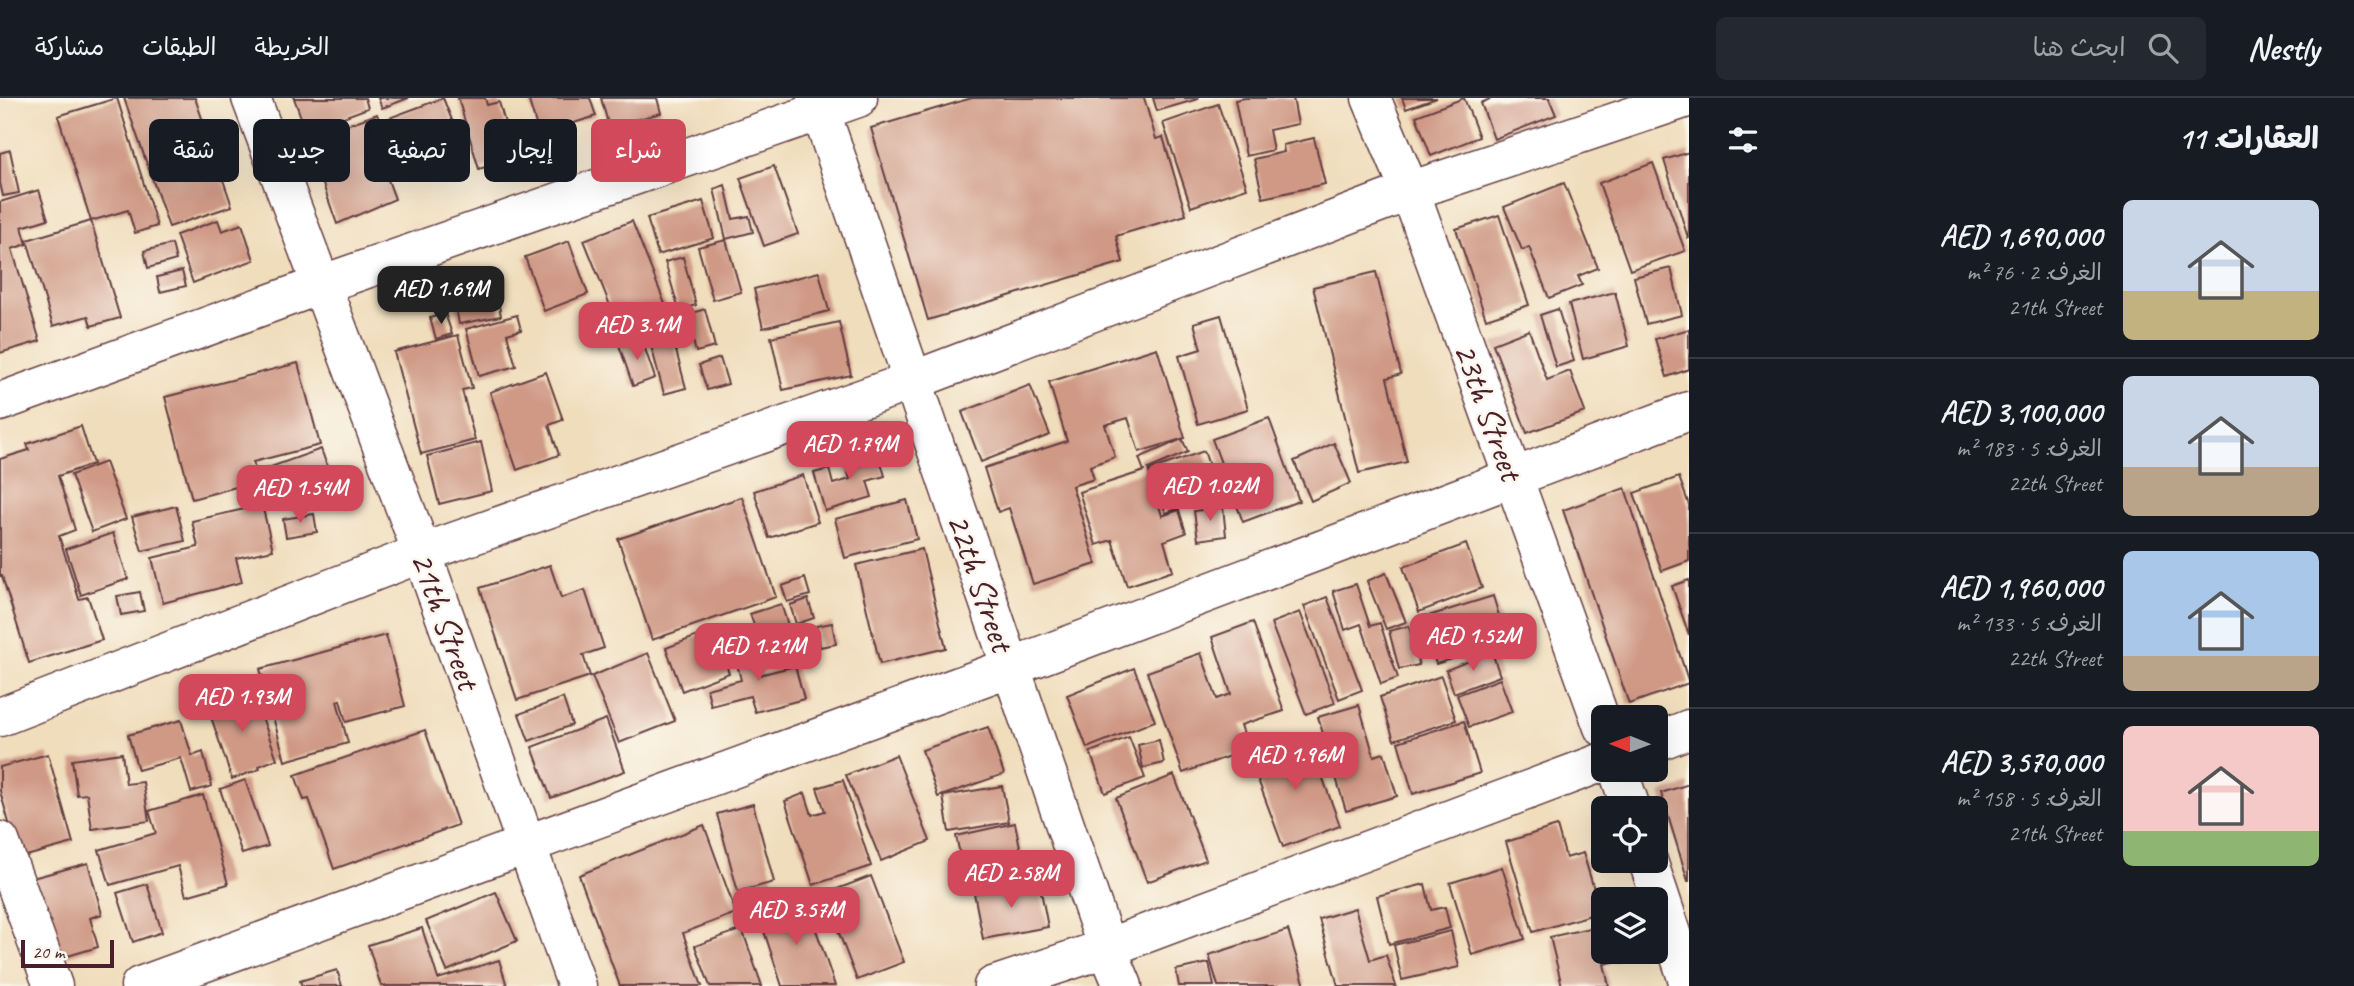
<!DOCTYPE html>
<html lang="ar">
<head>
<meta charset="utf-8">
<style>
	body { margin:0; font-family:Caveat,"Playpen Sans Arabic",sans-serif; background:#242831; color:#f1f3f6; direction:rtl; height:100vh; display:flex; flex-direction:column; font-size:26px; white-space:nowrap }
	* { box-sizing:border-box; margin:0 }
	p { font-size:23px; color:#9ea1a6 }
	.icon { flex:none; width:38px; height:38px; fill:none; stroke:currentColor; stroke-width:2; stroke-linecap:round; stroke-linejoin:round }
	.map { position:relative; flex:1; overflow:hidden; direction:ltr }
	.drawer { display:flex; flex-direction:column; background:#171b24; width:665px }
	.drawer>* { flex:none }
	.guide { position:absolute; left:21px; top:21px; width:665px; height:63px; direction:rtl; display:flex; gap:14px }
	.needle { width:46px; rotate:271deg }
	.controls { position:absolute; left:1591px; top:607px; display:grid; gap:14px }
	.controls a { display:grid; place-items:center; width:77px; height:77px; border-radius:10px; background:#171b24; box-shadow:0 7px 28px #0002; font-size:35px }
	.scale { position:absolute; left:21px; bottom:18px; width:93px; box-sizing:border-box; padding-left:7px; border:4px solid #4a1f2b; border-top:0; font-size:19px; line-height:24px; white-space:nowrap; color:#4a1f2b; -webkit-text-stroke:5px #fbf7ec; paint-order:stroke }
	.price { position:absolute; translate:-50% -60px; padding:0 16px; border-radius:14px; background:#d1495b; color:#fff; font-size:23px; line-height:46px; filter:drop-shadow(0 2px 4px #0008) }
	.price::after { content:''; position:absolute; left:50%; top:42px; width:21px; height:16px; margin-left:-10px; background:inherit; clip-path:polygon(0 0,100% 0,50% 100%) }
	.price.on { background:#222; color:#fff }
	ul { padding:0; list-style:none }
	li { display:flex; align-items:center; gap:21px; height:175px; padding:0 35px }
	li+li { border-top:2px solid #363941 }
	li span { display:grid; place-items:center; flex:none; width:196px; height:140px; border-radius:10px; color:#555 }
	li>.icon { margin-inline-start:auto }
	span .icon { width:84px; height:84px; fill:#fffc; stroke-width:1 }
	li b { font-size:30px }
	h2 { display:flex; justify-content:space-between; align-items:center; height:84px; padding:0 35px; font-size:30px }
	.tag { padding:0 24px; border-radius:10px; background:#171b24; box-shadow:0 7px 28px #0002; font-size:24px; line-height:63px }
	.tag.on { background:#d1495b; color:#fff }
	header { display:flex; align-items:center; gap:42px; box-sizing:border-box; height:98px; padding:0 35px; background:#171b24; border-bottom:2px solid #363941 }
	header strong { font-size:33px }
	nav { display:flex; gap:38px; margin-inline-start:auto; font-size:24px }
	.search { width:490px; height:63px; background:#242831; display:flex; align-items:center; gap:18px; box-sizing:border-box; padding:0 24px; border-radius:10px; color:#9ea1a6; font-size:26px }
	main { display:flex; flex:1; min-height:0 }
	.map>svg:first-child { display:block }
</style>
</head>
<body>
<header>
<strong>Nestly</strong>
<div class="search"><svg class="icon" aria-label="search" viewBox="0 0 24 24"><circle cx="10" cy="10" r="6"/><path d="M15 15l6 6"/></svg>ابحث هنا</div>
<nav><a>الخريطة</a><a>الطبقات</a><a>مشاركة</a></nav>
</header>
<main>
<section class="drawer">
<h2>العقارات: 11<svg class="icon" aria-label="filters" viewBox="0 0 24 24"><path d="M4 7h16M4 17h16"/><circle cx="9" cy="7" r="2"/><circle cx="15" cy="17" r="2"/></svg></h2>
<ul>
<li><span style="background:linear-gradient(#c9d6e8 65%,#c2b280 0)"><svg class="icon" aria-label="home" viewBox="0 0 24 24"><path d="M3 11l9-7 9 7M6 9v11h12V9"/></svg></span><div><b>AED 1,690,000</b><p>الغرف: 2 · 76 m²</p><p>21th Street</p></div></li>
<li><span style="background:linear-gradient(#c9d6e8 65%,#b9a48a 0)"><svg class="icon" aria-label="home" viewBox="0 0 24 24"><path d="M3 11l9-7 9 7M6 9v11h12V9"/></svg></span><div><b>AED 3,100,000</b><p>الغرف: 5 · 183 m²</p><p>22th Street</p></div></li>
<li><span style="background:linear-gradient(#a9c7e8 75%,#b9a48a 0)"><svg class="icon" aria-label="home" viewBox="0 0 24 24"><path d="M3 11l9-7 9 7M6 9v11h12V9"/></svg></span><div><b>AED 1,960,000</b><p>الغرف: 5 · 133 m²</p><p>22th Street</p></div></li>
<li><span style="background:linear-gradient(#f6c9c9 75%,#8fb573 0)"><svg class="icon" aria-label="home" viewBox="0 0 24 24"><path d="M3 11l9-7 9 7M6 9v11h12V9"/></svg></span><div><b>AED 3,570,000</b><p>الغرف: 5 · 158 m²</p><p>21th Street</p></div></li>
</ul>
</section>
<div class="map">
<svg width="1689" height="888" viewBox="0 0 1689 888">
	<rect width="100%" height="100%" fill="#fbf7ec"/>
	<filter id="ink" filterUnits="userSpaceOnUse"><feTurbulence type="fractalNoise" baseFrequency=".0143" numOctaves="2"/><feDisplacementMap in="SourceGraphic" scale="14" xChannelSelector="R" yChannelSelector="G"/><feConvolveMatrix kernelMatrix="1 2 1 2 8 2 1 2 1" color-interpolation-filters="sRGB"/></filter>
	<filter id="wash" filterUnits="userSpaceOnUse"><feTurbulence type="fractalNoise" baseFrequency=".00686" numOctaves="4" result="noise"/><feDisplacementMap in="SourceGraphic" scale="28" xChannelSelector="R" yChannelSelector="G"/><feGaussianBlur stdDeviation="1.57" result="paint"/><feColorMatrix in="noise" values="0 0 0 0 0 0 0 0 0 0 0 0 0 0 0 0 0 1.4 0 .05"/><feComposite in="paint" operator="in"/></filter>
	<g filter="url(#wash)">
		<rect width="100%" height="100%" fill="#f0ddbc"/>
		<g id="blocks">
			<!-- building -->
			<g fill="#cf9985">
				<polygon points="117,0 157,128 135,135 128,112 91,123 58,18"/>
				<polygon points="124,0 195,0 232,108 169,129"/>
				<polygon points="294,0 365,0 368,10 306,33"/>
				<polygon points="378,0 409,0 382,10"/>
				<polygon points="443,0 456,32 445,37 455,64 411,80 389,20"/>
				<polygon points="458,0 485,0 487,7 499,4 515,60 479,71"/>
				<polygon points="528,0 590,0 596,18 539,36"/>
				<polygon points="601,0 657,0 661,15 609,29"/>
				<polygon points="972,0 1144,0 1156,41 1163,39 1186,117 1116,138 1123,164 928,222 871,30"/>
				<polygon points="1153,0 1198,0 1198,1 1157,13"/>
				<polygon points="1245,0 1293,0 1298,26 1269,32 1273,52 1246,58 1235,2"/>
				<polygon points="1402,0 1437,0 1406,11"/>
				<polygon points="1464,0 1479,39 1431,58 1416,18"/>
				<polygon points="1492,0 1549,0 1556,17 1494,41 1481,5"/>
				<polygon points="1218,6 1247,90 1191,109 1163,25"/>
				<polygon points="377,16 395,67 384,71 395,101 337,126 307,41"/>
				<polygon points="1314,40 1325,86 1263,100 1254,61 1284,54 1283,47"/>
				<polygon points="10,52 19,95 3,98 0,85 0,55"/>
				<polygon points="1689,54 1689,140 1688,140 1664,62"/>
				<polygon points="1653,65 1685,153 1630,172 1599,85"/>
				<polygon points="774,68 798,136 764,148 740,80"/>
				<polygon points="1564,85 1598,170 1578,178 1582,187 1549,200 1529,149 1522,152 1504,109"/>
				<polygon points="725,87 733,121 749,118 753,134 726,141 714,91"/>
				<polygon points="39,92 48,121 22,129 27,146 12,151 40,243 0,255 0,104"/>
				<polygon points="703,103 714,140 658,157 647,120"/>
				<polygon points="1499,117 1529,207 1486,221 1456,131"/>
				<polygon points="218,122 222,133 242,126 254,162 193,185 176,137"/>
				<polygon points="91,123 120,220 91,228 88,218 53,228 27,142"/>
				<polygon points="632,123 671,221 623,240 584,142"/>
				<polygon points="726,142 741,194 713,202 698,149"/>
				<polygon points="569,143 588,196 544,213 525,159"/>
				<polygon points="172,146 176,162 148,170 144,153"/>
				<polygon points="683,159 696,207 679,212 665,164"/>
				<polygon points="1671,170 1682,217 1646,226 1634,179"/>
				<polygon points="182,173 186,188 160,194 157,179"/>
				<polygon points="819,174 829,213 763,230 754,191"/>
				<polygon points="1376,174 1401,276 1387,280 1407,364 1359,375 1313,189"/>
				<polygon points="493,175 501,218 459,226 451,184"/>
				<polygon points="1615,194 1629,248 1583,261 1569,206"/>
				<polygon points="705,211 715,249 696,254 686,217"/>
				<polygon points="1558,211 1574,263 1556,269 1540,217"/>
				<polygon points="445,215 452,236 436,241 430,220"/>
				<polygon points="517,217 521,232 507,236 516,268 479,278 466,231"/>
				<polygon points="1221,217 1248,311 1198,326 1179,258 1201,251 1194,225"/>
				<polygon points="839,224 851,277 783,292 771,239"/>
				<polygon points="1689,231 1689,271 1667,279 1655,241"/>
				<polygon points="1529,232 1547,282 1570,273 1585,314 1527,335 1493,246"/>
				<polygon points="671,234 686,290 664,296 649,240"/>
				<polygon points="458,237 472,290 462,292 475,342 421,356 394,254"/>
				<polygon points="641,239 655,280 633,288 619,247"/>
				<polygon points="1157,250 1185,340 1139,354 1128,320 1105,327 1115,359 1090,368 1094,381 1072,388 1096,466 1033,486 1009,410 998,414 984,370 1067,343 1049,284"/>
				<polygon points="720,260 728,286 707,292 699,267"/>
				<polygon points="298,265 320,347 253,364 258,383 192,401 165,299"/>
				<polygon points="546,274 563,322 549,327 559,357 517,372 490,294"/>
				<polygon points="1030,287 1050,337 981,364 962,314"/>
				<polygon points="1269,320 1299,403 1243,424 1212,341"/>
				<polygon points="81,328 93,366 58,378 75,432 59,438 79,501 88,499 102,542 29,565 2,478 0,478 0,361 29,352 27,346"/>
				<polygon points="1182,341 1188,354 1148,371 1162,418 1179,412 1186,435 1164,443 1173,473 1127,488 1112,442 1096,447 1079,394 1144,373 1139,360"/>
				<polygon points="481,344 492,393 439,406 427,358"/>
				<polygon points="1334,345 1351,385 1311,403 1294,363"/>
				<polygon points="321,351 335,390 276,411 262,372"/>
				<polygon points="877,351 885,378 867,383 872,399 825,413 814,375 829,371 833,386 850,381 844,361"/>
				<polygon points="1204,353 1219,396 1166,415 1150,372"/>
				<polygon points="105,364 126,421 92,434 71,377"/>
				<polygon points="803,377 818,424 769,440 754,393"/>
				<polygon points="1679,379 1689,407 1689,463 1662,473 1634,395"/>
				<polygon points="1625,390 1689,585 1629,606 1563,412"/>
				<polygon points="742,399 776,499 652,542 618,441"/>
				<polygon points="907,402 917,441 845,460 835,421"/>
				<polygon points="262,407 273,452 236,460 242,484 163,505 152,460 198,449 192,423"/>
				<polygon points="176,408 185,443 142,453 132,419"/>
				<polygon points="1223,409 1226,438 1198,442 1194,413"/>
				<polygon points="314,416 317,434 286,439 283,421"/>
				<polygon points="113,435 128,481 81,497 66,451"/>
				<polygon points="1466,446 1482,490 1419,514 1403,469"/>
				<polygon points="922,451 946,550 880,566 856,467"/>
				<polygon points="550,467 561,500 585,492 604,550 583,557 590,578 517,602 480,490"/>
				<polygon points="1386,475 1406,524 1386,531 1367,483"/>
				<polygon points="805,480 810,497 787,504 782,488"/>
				<polygon points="1689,482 1689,537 1672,488"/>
				<polygon points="1356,486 1370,528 1380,525 1398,580 1381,586 1361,526 1345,532 1333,493"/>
				<polygon points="140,494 144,513 121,517 117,498"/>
				<polygon points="1493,498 1507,544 1436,566 1422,520"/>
				<polygon points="1327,499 1362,592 1339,601 1304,508"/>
				<polygon points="808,501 814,520 796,526 790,507"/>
				<polygon points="781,506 797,555 778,561 767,529 756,533 750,516"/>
				<polygon points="1300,514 1335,605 1306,616 1271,525"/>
				<polygon points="1253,524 1284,613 1241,627 1249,651 1183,675 1147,574 1201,555 1217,601 1231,596 1212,539"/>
				<polygon points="832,525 836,546 820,549 816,528"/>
				<polygon points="1409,528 1419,567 1399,571 1389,533"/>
				<polygon points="713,532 729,575 682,593 666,550"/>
				<polygon points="386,537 405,608 346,624 340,602 337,603 348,645 285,663 260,571"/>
				<polygon points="749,540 759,577 795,568 804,601 755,614 750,598 711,608 707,591 741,582 732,545"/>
				<polygon points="1492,554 1500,578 1454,595 1446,572"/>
				<polygon points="648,555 675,623 619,645 592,578"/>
				<polygon points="1134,570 1155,623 1087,650 1067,597"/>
				<polygon points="1441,578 1456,622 1394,642 1380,599"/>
				<polygon points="1500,581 1512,614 1469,629 1457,597"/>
				<polygon points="252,591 277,661 259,668 260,671 232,681 207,607"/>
				<polygon points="563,600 572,627 529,643 519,616"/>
				<polygon points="1359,607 1374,658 1384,655 1397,698 1346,713 1318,619"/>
				<polygon points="606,621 625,673 551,700 532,649"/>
				<polygon points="181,622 192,658 203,654 212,688 191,694 181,660 138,672 128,637"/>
				<polygon points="1464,623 1480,675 1413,696 1398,644"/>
				<polygon points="988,629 1004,676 938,699 922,652"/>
				<polygon points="425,632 458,727 334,771 309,701 304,702 295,677"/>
				<polygon points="1129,639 1145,680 1105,695 1090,654"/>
				<polygon points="1308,639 1340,728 1283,749 1250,660"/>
				<polygon points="1159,642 1164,665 1143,670 1138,647"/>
				<polygon points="122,655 126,686 143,684 149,723 92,731 87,696 77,697 72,662"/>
				<polygon points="48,656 73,745 19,760 0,693 0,669"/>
				<polygon points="896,657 930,743 881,763 846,677"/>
				<polygon points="1174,677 1206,762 1147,784 1116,700"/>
				<polygon points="245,682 268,748 242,756 220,691"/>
				<polygon points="843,682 871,768 813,787 785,703 805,695 812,717 825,713 817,690"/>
				<polygon points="1689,686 1689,783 1688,783 1661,695"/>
				<polygon points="1002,688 1009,724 949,734 943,698"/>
				<polygon points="203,697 228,786 186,798 178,768 110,787 99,752 156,735 149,713"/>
				<polygon points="753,706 774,784 738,794 717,716"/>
				<polygon points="1015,725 1023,763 1002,767 1004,776 966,784 956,738"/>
				<polygon points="704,727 736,815 683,835 702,888 620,888 579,777"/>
				<polygon points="1557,728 1566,760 1583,755 1601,814 1533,834 1506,744"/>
				<polygon points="88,765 102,816 90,820 98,849 51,863 29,781"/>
				<polygon points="1502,769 1525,841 1472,857 1450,785"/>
				<polygon points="871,778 904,864 857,882 824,796"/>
				<polygon points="1039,783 1048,829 983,841 974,795"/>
				<polygon points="147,786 162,834 133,844 117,795"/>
				<polygon points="1425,786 1431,812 1445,809 1450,830 1389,846 1377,798"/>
				<polygon points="496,794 517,843 447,873 426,823"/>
				<polygon points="806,802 835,888 782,888 759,818"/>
				<polygon points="1355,810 1370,862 1386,857 1396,888 1338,888 1319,821"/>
				<polygon points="1603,827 1603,854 1616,854 1618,863 1604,866 1609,888 1562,888 1550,839"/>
				<polygon points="422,830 438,881 499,862 507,888 381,888 368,847"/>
				<polygon points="742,831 762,888 710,888 695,848"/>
				<polygon points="1288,832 1305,888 1218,888 1209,857"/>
				<polygon points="1451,833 1459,869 1402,882 1394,847"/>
				<polygon points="1209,865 1214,888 1179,888 1176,872"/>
				<polygon points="337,872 342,888 302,888 300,883"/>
			</g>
		</g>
	</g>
	<g filter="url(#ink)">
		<use href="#blocks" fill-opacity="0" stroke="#633c41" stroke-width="2"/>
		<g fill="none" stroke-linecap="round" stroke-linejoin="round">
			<!-- minor casing -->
			<g stroke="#633c41" stroke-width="41">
				<g id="minor">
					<polyline points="251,0 422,455 577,888"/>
					<polyline points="816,0 1107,850 1123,888"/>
					<polyline points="1371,0 1410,93 1603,629"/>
					<polyline points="0,304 323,186 858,0"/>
					<polyline points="0,619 422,455 912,283 1410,93 1687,0"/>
					<polyline points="1656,644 1689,631"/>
					<polyline points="1618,672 1631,710"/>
					<polyline points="0,743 53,888"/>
					<polyline points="1648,763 1689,886"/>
					<polyline points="140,888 1011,569 1689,313"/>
					<polyline points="993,888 1107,850 1603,664"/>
				</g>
			</g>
			<!-- minor -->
			<use href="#minor" stroke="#fff" stroke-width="38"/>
		</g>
	</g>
	<g text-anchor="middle" stroke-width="5" stroke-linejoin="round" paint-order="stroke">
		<!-- street labels -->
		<g font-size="35" fill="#4a1f2b" stroke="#fbf7ec">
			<text transform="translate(1489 313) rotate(70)" y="12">23th Street</text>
			<text transform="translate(981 484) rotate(71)" y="12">22th Street</text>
			<text transform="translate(446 522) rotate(70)" y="12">21th Street</text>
		</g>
	</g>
</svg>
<div class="controls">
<a><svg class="needle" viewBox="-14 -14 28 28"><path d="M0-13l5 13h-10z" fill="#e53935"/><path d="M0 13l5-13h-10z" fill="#9ea1a6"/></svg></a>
<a><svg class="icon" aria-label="locate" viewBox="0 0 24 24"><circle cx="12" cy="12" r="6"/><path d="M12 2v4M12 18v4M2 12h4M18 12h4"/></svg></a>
<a><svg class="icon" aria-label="layers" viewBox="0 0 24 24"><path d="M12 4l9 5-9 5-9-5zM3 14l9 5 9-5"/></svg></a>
</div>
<div class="scale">20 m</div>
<b class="price on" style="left:441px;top:228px">AED 1.69M</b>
<b class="price" style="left:637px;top:264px">AED 3.1M</b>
<b class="price" style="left:850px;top:383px">AED 1.79M</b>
<b class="price" style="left:1210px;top:425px">AED 1.02M</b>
<b class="price" style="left:300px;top:427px">AED 1.54M</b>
<b class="price" style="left:1473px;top:575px">AED 1.52M</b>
<b class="price" style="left:758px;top:585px">AED 1.21M</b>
<b class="price" style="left:242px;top:636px">AED 1.93M</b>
<b class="price" style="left:1295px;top:694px">AED 1.96M</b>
<b class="price" style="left:1011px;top:812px">AED 2.58M</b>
<b class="price" style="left:796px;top:849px">AED 3.57M</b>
<div class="guide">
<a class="tag on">شراء</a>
<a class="tag">إيجار</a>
<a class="tag">تصفية</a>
<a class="tag">جديد</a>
<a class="tag">شقة</a>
</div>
</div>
</main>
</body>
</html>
